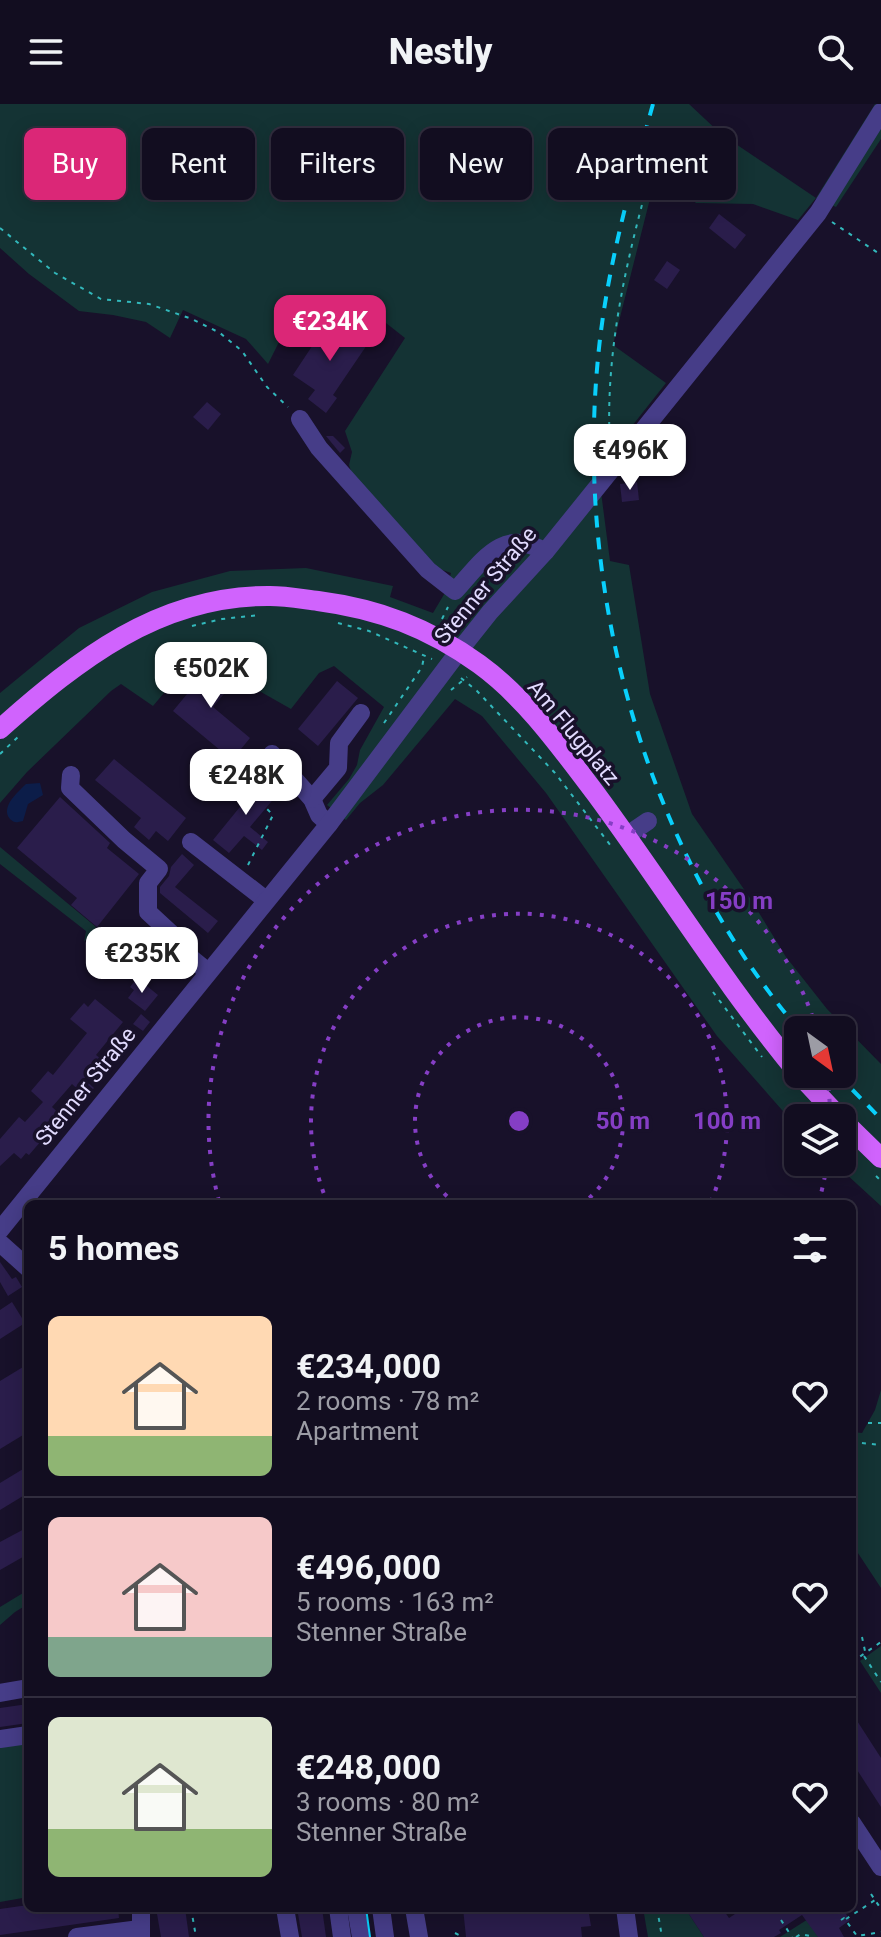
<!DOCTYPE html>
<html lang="en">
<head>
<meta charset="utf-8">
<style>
	body { margin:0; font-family:Roboto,sans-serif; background:#1f1b2d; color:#f1f3f6; height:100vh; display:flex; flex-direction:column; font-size:30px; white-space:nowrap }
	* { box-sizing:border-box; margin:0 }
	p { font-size:26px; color:#9c9ca5 }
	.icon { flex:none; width:44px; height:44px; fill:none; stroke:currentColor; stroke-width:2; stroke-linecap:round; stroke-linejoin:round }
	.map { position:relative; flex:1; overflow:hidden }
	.side { position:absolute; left:24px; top:1096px; width:832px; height:712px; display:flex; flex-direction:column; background:#120d20; border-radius:12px; box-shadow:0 4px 20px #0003,0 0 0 2px #312d3e }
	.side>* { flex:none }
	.hud { position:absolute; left:24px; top:24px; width:834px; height:72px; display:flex; gap:16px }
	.needle { width:52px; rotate:147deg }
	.fabs { position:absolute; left:784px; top:912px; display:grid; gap:16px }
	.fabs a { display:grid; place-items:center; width:72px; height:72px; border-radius:12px; background:#120d20; box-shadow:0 4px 20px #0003,0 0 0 2px #312d3e; font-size:40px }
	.price { position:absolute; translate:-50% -68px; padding:0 18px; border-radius:16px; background:#fff; color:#222; font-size:26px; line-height:52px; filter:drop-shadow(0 2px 4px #0008) }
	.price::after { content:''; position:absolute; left:50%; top:48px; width:24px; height:18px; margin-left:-12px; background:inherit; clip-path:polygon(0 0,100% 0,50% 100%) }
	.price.current { background:#db2777; color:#fff }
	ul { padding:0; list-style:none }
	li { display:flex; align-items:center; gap:24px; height:200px; padding:0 24px }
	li+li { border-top:2px solid #312d3e }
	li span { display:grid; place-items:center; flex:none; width:224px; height:160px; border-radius:12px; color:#555 }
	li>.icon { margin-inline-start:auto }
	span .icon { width:96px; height:96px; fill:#fffc; stroke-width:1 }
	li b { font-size:34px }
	h2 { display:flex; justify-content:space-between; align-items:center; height:96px; padding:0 24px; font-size:34px }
	.tag { padding:0 28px; border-radius:12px; background:#120d20; box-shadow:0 4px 20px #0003,0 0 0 2px #312d3e; font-size:28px; line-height:72px }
	.tag.current { background:#db2777; color:#fff }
	header { display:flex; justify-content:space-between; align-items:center; height:104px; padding:0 24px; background:#120d20; font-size:36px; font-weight:800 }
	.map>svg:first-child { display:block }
</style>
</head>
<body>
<header><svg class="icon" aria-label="menu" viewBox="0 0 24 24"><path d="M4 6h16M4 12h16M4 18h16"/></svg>Nestly<svg class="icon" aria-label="search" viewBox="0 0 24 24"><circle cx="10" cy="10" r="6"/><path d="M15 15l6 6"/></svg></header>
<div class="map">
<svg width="881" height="1833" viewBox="0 0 881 1833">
	<rect width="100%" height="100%" fill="#18112a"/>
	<!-- green -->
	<g fill="#143334" fill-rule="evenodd">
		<path d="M0,0H689L721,30L816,94L875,0H881V35L836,103L816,94L798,116L753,100L696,99L657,67L613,241L666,279L598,365L610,457L629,461L650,590L692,710L750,794L786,853L827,905L881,960V1102L833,1058H842V1014H798V1024L796,1022L717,932L546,689L482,612L455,595L383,681L360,699L346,716L327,701L349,675L357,661L360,646L384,603L334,562L319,569L291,605L238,575L200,546L153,602L121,580L111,587L27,668L0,699V589L79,524L152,488L230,467L306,464L393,482L390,493L433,509L446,487L451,469L431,462L355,379L349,361L352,348L345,327L405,234L353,193L306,207L286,224L268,260L246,235L183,206L170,234L146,218L113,211L79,207L29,170L0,144ZM798,926H842V970H798Z"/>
		<polygon points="0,743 96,823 84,838 86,827 0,760"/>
		<polygon points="881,1286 881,1484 852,1440 852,1328 862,1329 875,1306"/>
		<polygon points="28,1486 28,1500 15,1508 0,1521 0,1503"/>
		<polygon points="881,1542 881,1589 860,1557"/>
		<polygon points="28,1635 28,1793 0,1798 0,1640"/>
		<polygon points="643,1804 685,1804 704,1833 648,1833"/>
		<polygon points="816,1810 818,1833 780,1833"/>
	</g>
	<!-- water -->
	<path fill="#0c1d49" d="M40,679L43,691L28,700L23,717C17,718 15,720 10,715C0,703 18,688 26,680Z"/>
	<!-- building -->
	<g fill="#2a1d4b">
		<polygon points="719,110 746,131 735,145 709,124"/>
		<polygon points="667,157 680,166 667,185 654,176"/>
		<polygon points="328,218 354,235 362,224 373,232 333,291 337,294 326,309 308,295 315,286 293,271"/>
		<polygon points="207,298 221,310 208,326 193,313"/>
		<polygon points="326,332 333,332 345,344 340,349"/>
		<polygon points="637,378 639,396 622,398 620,380"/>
		<polygon points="202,551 234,578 213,603 250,634 232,656 173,607 202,572 191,563"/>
		<polygon points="337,577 358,594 318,642 298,625"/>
		<polygon points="114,655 186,714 168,737 156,727 149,736 134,723 141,714 95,676"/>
		<polygon points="250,671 276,692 250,723 268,738 262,746 244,732 229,749 213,736 248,693 238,685"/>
		<polygon points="60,693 110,739 107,744 139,770 97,823 71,801 77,794 17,744"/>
		<polygon points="182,750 194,761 175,783 218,817 208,829 160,789 160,783 169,772 171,763"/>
		<polygon points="137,874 158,891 145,907 128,894 134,886 130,883"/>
		<polygon points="95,895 123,918 96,951 101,955 84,975 94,984 86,993 72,980 52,1003 66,1016 57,1026 53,1023 29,1051 26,1049 21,1055 14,1049 0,1062 0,1035 19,1013 25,1018 43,998 31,987 48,967 53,971 87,929 70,915 84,899 88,903"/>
		<polygon points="141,910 150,918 143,927 133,920"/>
		<polygon points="0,1158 12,1175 16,1173 22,1183 8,1192 0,1178"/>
		<polygon points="12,1198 25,1219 0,1235 0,1206"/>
		<polygon points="28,1260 28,1328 0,1345 0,1277"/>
		<polygon points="28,1362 28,1389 0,1406 0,1379"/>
		<polygon points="28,1423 28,1450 0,1466 0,1438"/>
		<polygon points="28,1600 28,1619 0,1623 0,1604"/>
		<polygon points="852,1609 881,1654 881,1703 852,1658"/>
		<polygon points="28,1801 28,1804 118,1804 119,1814 0,1831 0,1805"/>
		<polygon points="156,1804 185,1804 189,1833 161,1833"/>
		<polygon points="297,1804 322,1804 326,1833 302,1833"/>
		<polygon points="463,1804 588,1804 591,1822 581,1823 582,1833 466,1833"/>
		<polygon points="685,1804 722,1804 729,1814 744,1804 842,1804 850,1816 839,1824 844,1833 818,1833 802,1811 779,1826 781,1829 774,1833 704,1833"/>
	</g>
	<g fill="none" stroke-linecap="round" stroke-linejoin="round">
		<!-- path -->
		<g stroke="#32b8bb" stroke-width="2" stroke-dasharray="4 6" stroke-linecap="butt">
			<polyline points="832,118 881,151"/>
			<polyline points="0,124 55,169 101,195 149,200 192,215 220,229 242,247 267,283 288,303"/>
			<path d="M610,342C604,241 631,136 659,40"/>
			<polyline points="442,515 448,503"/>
			<polyline points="338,519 369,527 432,555"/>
			<polyline points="192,522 222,515 260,511"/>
			<polyline points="461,574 477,587 555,669 611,742"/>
			<polyline points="451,586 467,573"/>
			<polyline points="384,619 422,563 424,553"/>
			<polyline points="0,650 19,632"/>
			<polyline points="248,761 273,711 266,704"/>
			<polyline points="713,888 762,953"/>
			<polyline points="876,1072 881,1077"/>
			<polyline points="868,1319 881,1319"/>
			<polyline points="852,1338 881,1341"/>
			<polyline points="862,1533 865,1547"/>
			<polyline points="864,1552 881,1578"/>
			<polyline points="852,1558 881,1538"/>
			<polyline points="871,1790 881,1805"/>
			<polyline points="191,1804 196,1833"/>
			<polyline points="657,1804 662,1833"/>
			<polyline points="846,1815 875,1796"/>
			<polyline points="781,1816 792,1833"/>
			<polyline points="841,1816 844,1814 857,1832 881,1828"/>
			<polyline points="455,1829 463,1833"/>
			<polyline points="796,1833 801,1830 814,1833"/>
		</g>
		<!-- minor -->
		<g stroke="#463d88" stroke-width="18">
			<path d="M300,315L319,344L428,466L455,487C481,459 503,421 545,448"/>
			<polyline points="272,650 312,695 319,711 329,720"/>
			<polyline points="71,671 70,684 124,736 159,765 148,779 148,808 175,833 180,845 208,868"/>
			<polyline points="312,695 338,664 339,639 361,609"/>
			<polyline points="626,732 648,717"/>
			<polyline points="191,738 266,796"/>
			<polyline points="0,1126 329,720 459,547 490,508 545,448 818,109 881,8"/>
			<polyline points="0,1139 28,1164"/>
			<polyline points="0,1589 28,1584"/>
			<polyline points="0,1635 28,1631"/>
			<polyline points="852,1719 881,1763"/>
			<polyline points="141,1804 141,1833"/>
			<polyline points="285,1804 290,1833"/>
			<polyline points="338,1804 342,1833"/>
			<polyline points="356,1804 361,1833"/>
			<polyline points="381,1804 385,1833"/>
			<polyline points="414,1804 419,1833"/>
			<polyline points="625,1804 629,1833"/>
			<polyline points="77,1833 140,1825"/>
		</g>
		<!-- major -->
		<g stroke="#d063fd" stroke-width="20">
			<path d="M0,625C78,556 159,491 270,492C286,492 302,495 318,497C379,505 429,524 479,560C526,594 561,644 596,690C664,782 725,881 798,969"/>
			<polyline points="799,970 840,1014"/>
			<polyline points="842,1016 881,1054"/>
		</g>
		<!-- tram -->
		<polyline stroke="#09d0fc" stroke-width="2" points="366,1804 370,1833"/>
		<!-- rail -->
		<g stroke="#09d0fc" stroke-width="4" stroke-dasharray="12 10" stroke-linecap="butt">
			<path d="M653,0C630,83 606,167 598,254C575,490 645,743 799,926"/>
			<polyline points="837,970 881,1015"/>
		</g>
	</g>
	<!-- distance rings -->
	<g fill="none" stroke="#853ec5" stroke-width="4" stroke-dasharray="4 8">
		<path d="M456 1100A104 104 0 1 1 582 1100"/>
		<path d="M328 1100A208 208 0 1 1 710 1100"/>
		<path d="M827 1060A311 311 0 0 1 819 1097M219 1097A311 311 0 0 1 816 923M827 971A311 311 0 0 1 830 1012"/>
	</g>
	<g text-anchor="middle" stroke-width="7" stroke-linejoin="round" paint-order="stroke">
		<!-- street labels -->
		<g font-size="22" fill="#e2dbff" stroke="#18112a">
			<text transform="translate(485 481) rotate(-50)" y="8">Stenner Straße</text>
			<text transform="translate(574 628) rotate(50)" y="8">Am Flugplatz</text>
			<text transform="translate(85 982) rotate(-51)" y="8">Stenner Straße</text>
		</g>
	</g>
	<circle cx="519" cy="1017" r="12" fill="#853ec5" stroke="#18112a" stroke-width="4"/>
	<g font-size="24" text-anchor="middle" font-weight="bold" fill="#853ec5" stroke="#18112a" stroke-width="7" stroke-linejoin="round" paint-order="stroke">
		<text x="739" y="805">150 m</text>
		<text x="623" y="1025">50 m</text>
		<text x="727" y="1025">100 m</text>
	</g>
</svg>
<div class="fabs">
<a><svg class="needle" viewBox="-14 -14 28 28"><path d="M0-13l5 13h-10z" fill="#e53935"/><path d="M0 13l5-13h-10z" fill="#9c9ca5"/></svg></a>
<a><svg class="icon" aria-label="layers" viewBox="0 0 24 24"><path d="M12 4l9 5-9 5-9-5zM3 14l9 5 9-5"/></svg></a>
</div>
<b class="price current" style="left:330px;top:259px">€234K</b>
<b class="price" style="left:630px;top:388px">€496K</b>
<b class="price" style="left:211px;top:606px">€502K</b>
<b class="price" style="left:246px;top:713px">€248K</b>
<b class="price" style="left:142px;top:891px">€235K</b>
<div class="hud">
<a class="tag current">Buy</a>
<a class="tag">Rent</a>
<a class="tag">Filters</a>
<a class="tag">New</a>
<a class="tag">Apartment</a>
</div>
<section class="side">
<h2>5 homes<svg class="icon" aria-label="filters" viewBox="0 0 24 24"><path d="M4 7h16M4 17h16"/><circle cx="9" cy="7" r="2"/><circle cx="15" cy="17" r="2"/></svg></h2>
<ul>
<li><span style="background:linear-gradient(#ffd9b3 75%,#8fb573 0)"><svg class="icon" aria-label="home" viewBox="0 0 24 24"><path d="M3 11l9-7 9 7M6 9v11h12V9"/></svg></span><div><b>€234,000</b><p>2 rooms · 78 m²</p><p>Apartment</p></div><svg class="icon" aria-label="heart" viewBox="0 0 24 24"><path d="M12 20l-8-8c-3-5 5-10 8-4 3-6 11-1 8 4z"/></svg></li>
<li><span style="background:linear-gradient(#f6c9c9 75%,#7fa58c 0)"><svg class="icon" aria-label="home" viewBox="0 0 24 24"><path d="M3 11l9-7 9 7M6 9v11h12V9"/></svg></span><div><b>€496,000</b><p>5 rooms · 163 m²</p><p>Stenner Straße</p></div><svg class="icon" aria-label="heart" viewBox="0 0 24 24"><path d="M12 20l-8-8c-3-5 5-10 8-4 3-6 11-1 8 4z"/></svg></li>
<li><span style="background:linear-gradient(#dfe7d0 70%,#8fb573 0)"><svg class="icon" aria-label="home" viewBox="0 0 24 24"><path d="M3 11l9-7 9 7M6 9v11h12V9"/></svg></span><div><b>€248,000</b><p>3 rooms · 80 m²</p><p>Stenner Straße</p></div><svg class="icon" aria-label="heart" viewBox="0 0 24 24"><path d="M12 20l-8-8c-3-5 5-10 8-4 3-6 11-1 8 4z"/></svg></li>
</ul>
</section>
</div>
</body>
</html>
